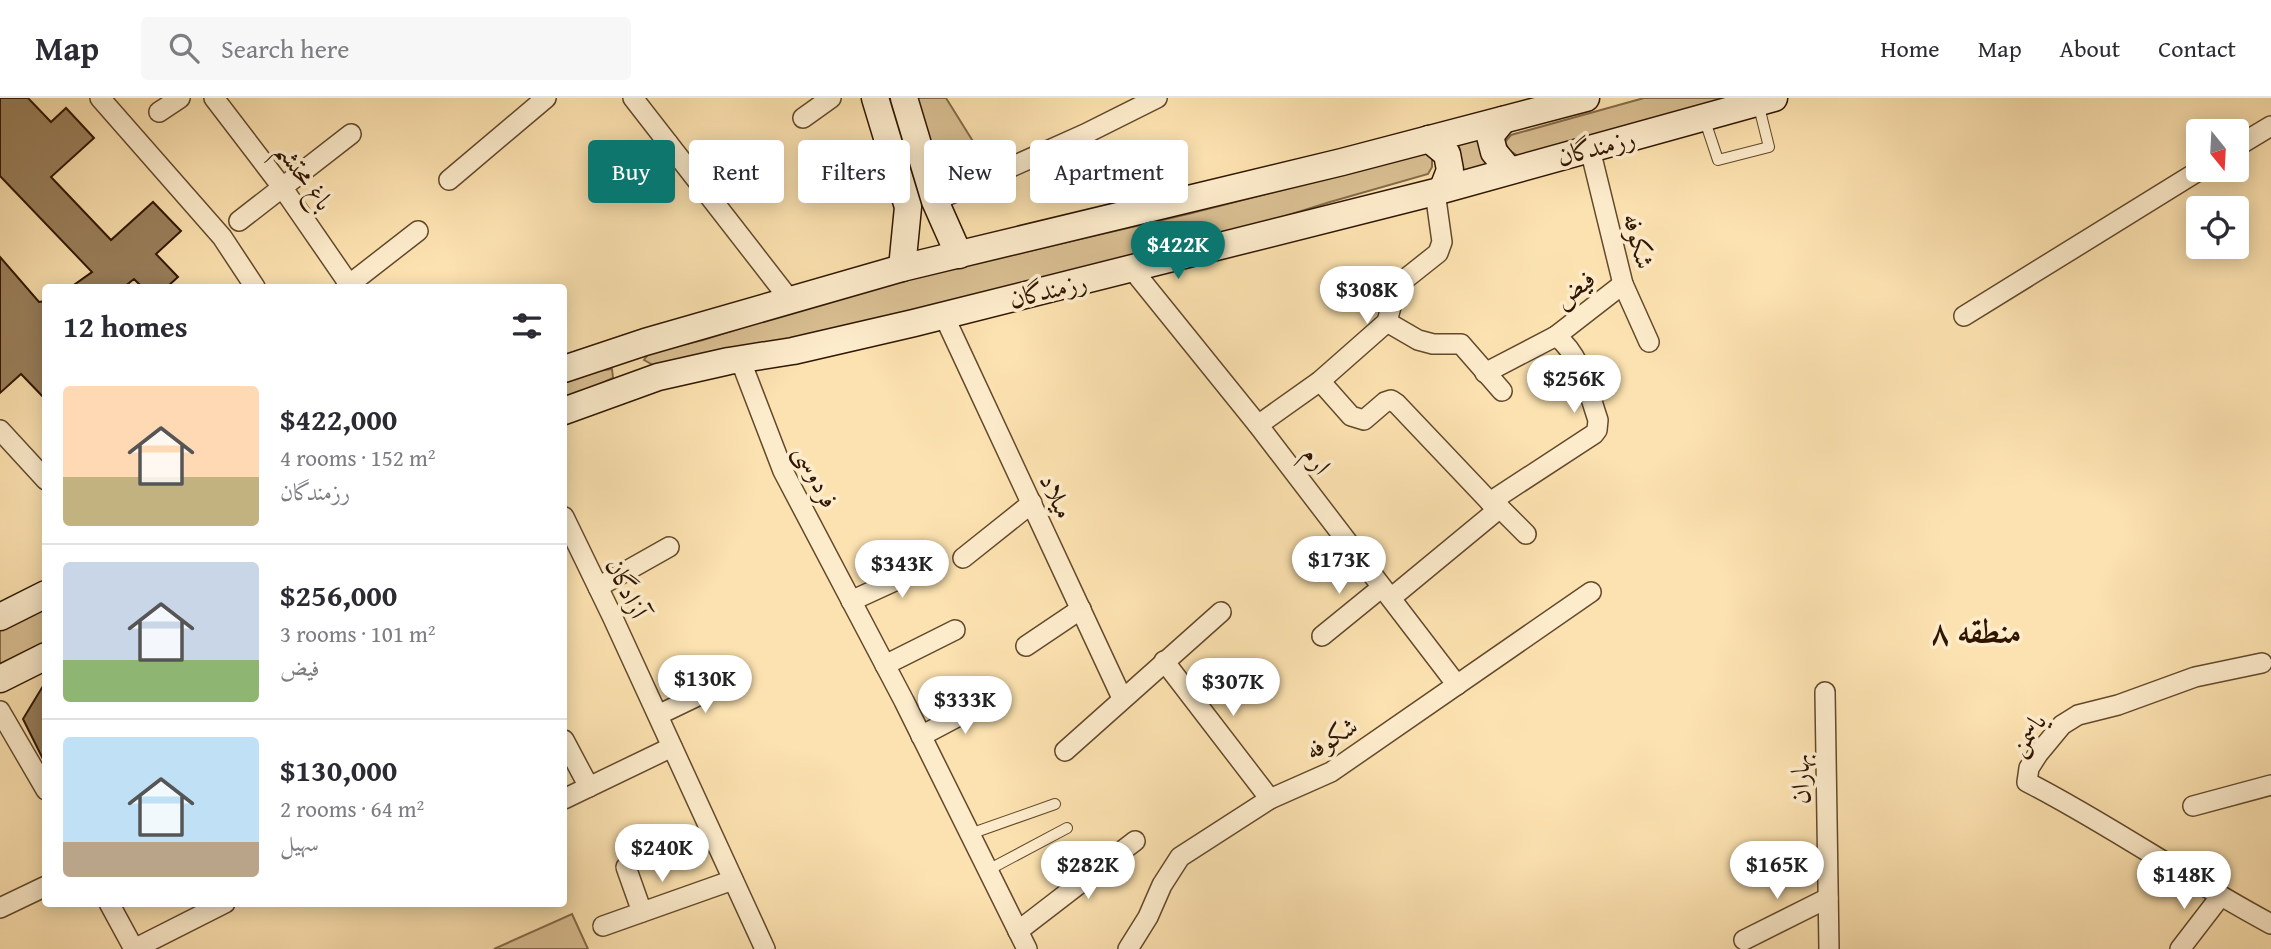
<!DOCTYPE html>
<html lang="en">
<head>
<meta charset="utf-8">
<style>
	body { margin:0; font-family:"Gentium Book Plus",Amiri,serif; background:#f7f7f7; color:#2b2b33; height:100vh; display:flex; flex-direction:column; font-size:26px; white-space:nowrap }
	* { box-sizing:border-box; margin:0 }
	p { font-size:23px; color:#7c7c81 }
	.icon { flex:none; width:38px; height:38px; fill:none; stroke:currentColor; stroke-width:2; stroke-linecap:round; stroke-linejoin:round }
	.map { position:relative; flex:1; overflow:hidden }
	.sheet { position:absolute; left:42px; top:186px; width:525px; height:623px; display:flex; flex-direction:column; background:#fff; border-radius:7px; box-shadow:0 4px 18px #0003 }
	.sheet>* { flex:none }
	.banner { position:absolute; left:588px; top:42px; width:665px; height:63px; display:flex; gap:14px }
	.needle { width:46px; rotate:162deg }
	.controls { position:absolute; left:2186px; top:21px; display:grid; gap:14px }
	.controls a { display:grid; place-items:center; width:63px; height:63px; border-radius:7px; background:#fff; box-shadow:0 4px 18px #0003; font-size:35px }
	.price { position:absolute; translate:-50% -60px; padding:0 16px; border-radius:24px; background:#fff; color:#222; font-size:23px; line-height:46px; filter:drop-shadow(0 2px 4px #0008) }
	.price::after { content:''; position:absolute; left:50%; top:42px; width:21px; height:16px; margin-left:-10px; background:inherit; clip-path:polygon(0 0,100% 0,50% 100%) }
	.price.selected { background:#0f766e; color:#fff }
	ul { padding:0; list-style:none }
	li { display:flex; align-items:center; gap:21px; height:175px; padding:0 21px }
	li+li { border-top:2px solid #e1e1e2 }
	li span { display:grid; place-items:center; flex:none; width:196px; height:140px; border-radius:7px; color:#555 }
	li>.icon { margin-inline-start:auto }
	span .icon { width:84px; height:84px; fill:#fffc; stroke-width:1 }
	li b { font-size:30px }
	h2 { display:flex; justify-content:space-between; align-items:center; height:84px; padding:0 21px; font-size:30px }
	.tag { padding:0 24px; border-radius:7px; background:#fff; box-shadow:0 4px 18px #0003; font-size:24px; line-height:63px }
	.tag.selected { background:#0f766e; color:#fff }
	header { display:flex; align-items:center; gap:42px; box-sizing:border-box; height:98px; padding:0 35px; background:#fff; border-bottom:2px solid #e1e1e2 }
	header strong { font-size:33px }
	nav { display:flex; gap:38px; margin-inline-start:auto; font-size:24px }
	.search { width:490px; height:63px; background:#f7f7f7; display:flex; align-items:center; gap:18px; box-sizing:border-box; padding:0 24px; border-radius:7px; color:#7c7c81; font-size:26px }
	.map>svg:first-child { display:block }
</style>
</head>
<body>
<header>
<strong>Map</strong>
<div class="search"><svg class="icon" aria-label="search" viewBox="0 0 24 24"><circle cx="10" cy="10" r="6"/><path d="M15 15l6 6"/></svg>Search here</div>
<nav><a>Home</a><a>Map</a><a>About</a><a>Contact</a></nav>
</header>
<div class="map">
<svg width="2271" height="851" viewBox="0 0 2271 851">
	<rect width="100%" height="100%" fill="#fce2b0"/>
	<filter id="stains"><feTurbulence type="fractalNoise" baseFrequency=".00286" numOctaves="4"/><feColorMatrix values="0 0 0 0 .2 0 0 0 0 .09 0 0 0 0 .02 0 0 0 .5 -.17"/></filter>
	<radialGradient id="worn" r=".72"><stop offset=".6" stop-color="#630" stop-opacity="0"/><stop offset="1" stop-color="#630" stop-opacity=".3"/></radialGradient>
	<!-- green -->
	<g fill="#d9bf92" stroke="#846a49" stroke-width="2">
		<polygon points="913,0 946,0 989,69 941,91"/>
		<polygon points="1644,0 1736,0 1518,58 1509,52 1505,44 1511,37"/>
		<polygon points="1486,33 1490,68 1453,79 1442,46"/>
		<polygon points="1425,55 1432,58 1432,69 1428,76 1330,104 1212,141 767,247 653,267 644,262 649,255 703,242 866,191 1188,116"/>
		<polygon points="612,271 613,280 564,303 564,283 590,274"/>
		<polygon points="45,510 45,544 0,566 0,531"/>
		<polygon points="572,816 588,851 494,851"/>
	</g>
	<!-- building -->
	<g fill="#9a805c" stroke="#301600" stroke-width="2">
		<polygon points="0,0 28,0 51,24 66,10 94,40 51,79 111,142 153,104 181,133 156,156 178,179 167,189 142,189 134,181 124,189 71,189 92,174 0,78"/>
		<polygon points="0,159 39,204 46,203 46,302 21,276 0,295"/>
		<polygon points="46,583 46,667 23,621"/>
	</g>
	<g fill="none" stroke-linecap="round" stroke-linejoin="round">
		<!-- lane casing -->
		<g stroke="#63492c" stroke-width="12">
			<g id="lane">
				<polyline points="1704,20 1718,62 1769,49 1758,5"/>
				<polyline points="970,736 1055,706"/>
				<polyline points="988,772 1067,730"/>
			</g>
		</g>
		<!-- street casing -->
		<g stroke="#63492c" stroke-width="22">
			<g id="street">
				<polyline points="100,0 222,139 255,189"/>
				<polyline points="214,0 282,89 351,189"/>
				<polyline points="633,0 790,202"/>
				<polyline points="159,14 180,0"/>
				<polyline points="803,20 831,0"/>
				<polyline points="2236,49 2271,28"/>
				<polyline points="1590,51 1623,186 1649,244"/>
				<polyline points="449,82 546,0"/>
				<polyline points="615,90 668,45"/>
				<polyline points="1435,94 1442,144 1438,155 1404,182 1394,197 1387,224 1418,242 1433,246 1461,246 1502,293"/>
				<polyline points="935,103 1085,36 1157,0"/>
				<polyline points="239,123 351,36"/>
				<polyline points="1132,171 1258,327 1457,587"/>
				<polyline points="346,189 418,133"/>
				<polyline points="944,218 1122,600"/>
				<polyline points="1964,218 2200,72"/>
				<polyline points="1556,238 1623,186"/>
				<polyline points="740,261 783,373 904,603 1027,851"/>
				<path d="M1485,275L1556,238C1581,257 1588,293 1598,322L1597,332L1594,336L1490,404"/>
				<polyline points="1320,283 1351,318 1364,322 1385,304 1391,302 1397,306 1490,404 1500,410 1526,436"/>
				<polyline points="1258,327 1320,283 1387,224"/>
				<polyline points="0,332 46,382"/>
				<polyline points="564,419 612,518 765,851"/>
				<polyline points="963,460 1032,405"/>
				<polyline points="598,489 669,449"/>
				<polyline points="1391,500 1500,410"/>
				<polyline points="851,503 936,464"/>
				<polyline points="1322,538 1381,490"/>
				<polyline points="1026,548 1081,511"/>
				<polyline points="1164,563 1270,701"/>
				<path d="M2262,565L2195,579L2118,607L2078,617L2062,627L2038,656L2029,670L2027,684C2111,727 2188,782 2271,826"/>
				<polyline points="885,567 955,532"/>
				<polyline points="1825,594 1829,851"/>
				<polyline points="0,613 46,692"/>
				<polyline points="658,617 735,580"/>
				<polyline points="921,638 989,602"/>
				<polyline points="564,642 589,689"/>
				<polyline points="1065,653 1221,514"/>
				<polyline points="564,701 672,649"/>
				<polyline points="2193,708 2271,687"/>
				<polyline points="626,769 642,814"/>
				<polyline points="109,805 134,851"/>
				<polyline points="0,810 46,788"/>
				<polyline points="603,828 733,782"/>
				<polyline points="1018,833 1135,743"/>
				<polyline points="1744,842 1828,800"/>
				<polyline points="134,851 225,805"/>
				<polyline points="1128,851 1148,819 1162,787 1180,759 1270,701 1331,674 1591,494"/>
				<polyline points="2180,851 2220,799"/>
			</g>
		</g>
		<!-- secondary casing -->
		<g stroke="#301600" stroke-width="29">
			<g id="secondary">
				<polyline points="875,0 908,109 902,170"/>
				<polyline points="904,0 935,103 959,157"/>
				<polyline points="1503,22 1490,38 1494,54 1509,72"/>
				<polyline points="1429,41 1447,56 1450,72 1443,90"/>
				<polyline points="564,271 645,244 902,170 1342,64 1586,0"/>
				<polyline points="564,313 658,279 729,263 793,253 914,225 1435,94 1774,0"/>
				<polyline points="0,519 46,496"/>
				<polyline points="0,581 46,558"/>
			</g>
		</g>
		<!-- lane -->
		<use href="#lane" stroke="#fdeccc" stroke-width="10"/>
		<!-- street -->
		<use href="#street" stroke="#fdeccc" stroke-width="19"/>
		<!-- secondary -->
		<use href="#secondary" stroke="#fdeccc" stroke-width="26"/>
	</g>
	<g text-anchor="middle" stroke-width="7" stroke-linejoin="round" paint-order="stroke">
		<!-- street labels -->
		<g font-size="26" fill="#301600" stroke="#fdeccc">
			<text transform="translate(1596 49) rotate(-15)" y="9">رزمندگان</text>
			<text transform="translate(305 78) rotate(54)" y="9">باغ محتشم</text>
			<text transform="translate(1639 143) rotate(75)" y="9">شکوفه</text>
			<text transform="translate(1574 191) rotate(-38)" y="9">فیض</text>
			<text transform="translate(1048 192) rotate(-14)" y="9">رزمندگان</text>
			<text transform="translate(1317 362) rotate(53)" y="9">ارم</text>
			<text transform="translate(817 378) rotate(64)" y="9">فردوسی</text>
			<text transform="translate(1057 398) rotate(65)" y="9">میلاد</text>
			<text transform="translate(627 490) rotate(64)" y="9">آزادگان</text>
			<text transform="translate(2027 636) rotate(-54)" y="9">یاسمن</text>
			<text transform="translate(1331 640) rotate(-32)" y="9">شکوفه</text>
			<text transform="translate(1800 681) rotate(-91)" y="9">بهاران</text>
		</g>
		<!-- district labels -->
		<g font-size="33" font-weight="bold" fill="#301600" stroke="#fdeccc">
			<text x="1976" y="545">منطقه ۸</text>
		</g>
	</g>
	<rect width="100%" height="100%" filter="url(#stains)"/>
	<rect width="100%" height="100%" fill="url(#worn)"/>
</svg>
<div class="controls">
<a><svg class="needle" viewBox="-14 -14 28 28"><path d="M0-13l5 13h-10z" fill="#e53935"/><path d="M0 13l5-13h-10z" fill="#7c7c81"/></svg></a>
<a><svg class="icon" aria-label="locate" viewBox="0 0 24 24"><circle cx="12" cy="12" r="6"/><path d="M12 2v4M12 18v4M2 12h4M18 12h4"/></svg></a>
</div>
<b class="price selected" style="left:1178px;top:183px">$422K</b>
<b class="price" style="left:1367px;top:228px">$308K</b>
<b class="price" style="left:1574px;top:317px">$256K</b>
<b class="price" style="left:1339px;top:498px">$173K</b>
<b class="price" style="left:902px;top:502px">$343K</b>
<b class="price" style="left:705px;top:617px">$130K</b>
<b class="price" style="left:1233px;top:620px">$307K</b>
<b class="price" style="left:965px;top:638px">$333K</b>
<b class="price" style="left:662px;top:786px">$240K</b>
<b class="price" style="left:1088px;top:803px">$282K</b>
<b class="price" style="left:1777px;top:803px">$165K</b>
<b class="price" style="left:2184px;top:813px">$148K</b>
<div class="banner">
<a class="tag selected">Buy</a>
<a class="tag">Rent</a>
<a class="tag">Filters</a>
<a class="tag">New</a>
<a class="tag">Apartment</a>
</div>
<section class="sheet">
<h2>12 homes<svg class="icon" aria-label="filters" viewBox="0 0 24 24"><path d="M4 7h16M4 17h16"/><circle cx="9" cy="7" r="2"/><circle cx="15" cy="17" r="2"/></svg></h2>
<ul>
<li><span style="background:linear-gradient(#ffd9b3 65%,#c2b280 0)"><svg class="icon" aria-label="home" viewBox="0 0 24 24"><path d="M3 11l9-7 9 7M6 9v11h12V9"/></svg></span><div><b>$422,000</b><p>4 rooms · 152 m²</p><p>رزمندگان</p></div></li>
<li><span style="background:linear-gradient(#c9d6e8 70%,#8fb573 0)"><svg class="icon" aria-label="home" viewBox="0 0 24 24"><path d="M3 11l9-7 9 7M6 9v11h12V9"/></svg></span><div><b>$256,000</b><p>3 rooms · 101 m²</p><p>فیض</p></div></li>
<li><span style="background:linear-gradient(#bfe0f5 75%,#b9a48a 0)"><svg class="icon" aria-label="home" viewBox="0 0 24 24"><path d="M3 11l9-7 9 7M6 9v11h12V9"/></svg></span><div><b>$130,000</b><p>2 rooms · 64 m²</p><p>سهیل</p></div></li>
</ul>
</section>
</div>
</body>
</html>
